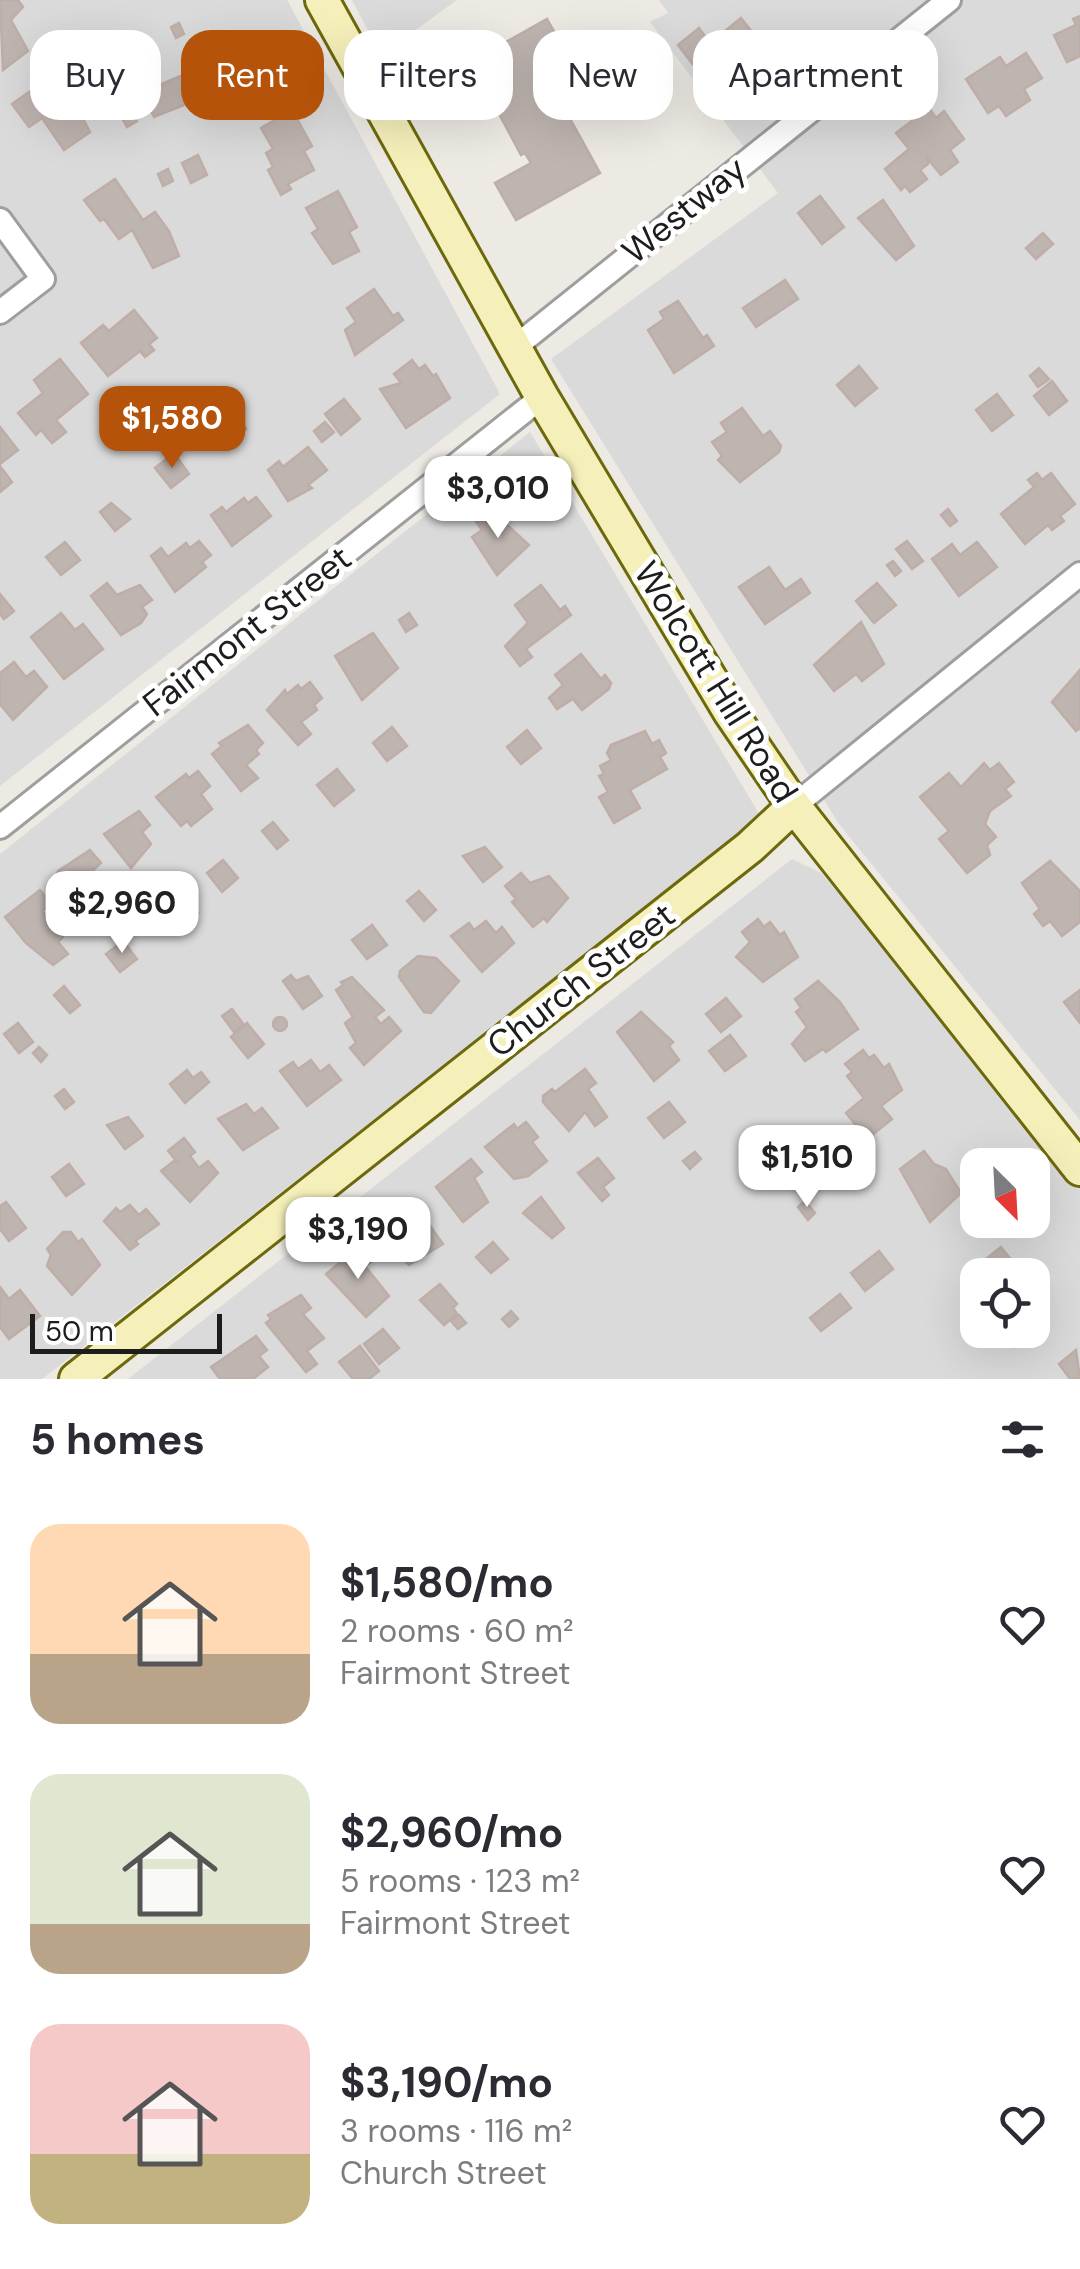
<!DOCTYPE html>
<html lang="en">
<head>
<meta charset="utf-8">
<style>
	body { margin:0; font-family:"DM Sans",sans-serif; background:#f7f7f7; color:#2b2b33; height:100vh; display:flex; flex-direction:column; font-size:38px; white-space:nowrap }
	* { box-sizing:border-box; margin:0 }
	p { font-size:32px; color:#7c7c81 }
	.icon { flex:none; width:55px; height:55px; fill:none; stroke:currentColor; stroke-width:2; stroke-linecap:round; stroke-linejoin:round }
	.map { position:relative; height:1379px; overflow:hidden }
	.details { display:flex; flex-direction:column; background:#fff; flex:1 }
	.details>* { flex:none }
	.hud { position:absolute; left:30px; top:30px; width:1020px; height:90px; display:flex; gap:20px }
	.needle { width:65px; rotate:156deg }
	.tools { position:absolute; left:960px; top:1148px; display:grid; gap:20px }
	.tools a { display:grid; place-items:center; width:90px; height:90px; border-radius:20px; background:#fff; box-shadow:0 10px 40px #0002; font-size:50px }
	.scale { position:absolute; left:30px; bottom:25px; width:192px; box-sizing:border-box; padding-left:10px; border:5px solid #1d1d1d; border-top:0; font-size:28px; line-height:35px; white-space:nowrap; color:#1d1d1d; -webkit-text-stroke:8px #fff; paint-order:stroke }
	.price { position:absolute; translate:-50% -85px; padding:0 22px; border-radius:20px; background:#fff; color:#222; font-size:32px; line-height:65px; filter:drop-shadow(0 2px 5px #0008) }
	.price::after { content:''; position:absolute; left:50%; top:60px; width:30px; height:22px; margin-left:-15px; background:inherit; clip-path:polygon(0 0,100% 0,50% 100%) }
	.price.current { background:#b45309; color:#fff }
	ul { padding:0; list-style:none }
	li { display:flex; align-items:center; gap:30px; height:250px; padding:0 30px }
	li span { display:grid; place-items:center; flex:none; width:280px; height:200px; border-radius:30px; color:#555 }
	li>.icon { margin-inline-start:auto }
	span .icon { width:120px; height:120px; fill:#fffc; stroke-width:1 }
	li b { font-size:42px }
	h2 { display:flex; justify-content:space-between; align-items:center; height:120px; padding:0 30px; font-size:42px }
	.tag { padding:0 35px; border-radius:30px; background:#fff; box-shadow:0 10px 40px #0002; font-size:35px; line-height:90px }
	.tag.current { background:#b45309; color:#fff }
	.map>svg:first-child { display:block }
</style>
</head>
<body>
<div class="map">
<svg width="1080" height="1379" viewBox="0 0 1080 1379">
	<rect width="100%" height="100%" fill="#ede9e3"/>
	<!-- residential -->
	<g fill="#dbdada" fill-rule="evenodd">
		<polygon points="0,0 287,0 500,394 0,786"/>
		<polygon points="352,0 457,0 381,55"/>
		<polygon points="659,0 1080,0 1080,1120 839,824 551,359 778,193 650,22 668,13"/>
		<polygon points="530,432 761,817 42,1379 0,1379 0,854"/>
		<path d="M792,859L821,873L1080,1178V1379H128ZM978,1165H1032V1220H978ZM978,1275H1032V1330H978Z"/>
	</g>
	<!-- building -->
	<g fill="#beb4b0" stroke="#beaea7" stroke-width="2.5">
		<polygon points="0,0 18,0 23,7 11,20 28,51 3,70"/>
		<polygon points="1080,16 1080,56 1067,62 1054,35 1076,25 1073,19"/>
		<polygon points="741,18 763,46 730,72 716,54 697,70 678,45 699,28 710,43"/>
		<polygon points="547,19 570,59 551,70 568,101 562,104 600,173 516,220 495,183 531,163 525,153 521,155 498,112 502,110 497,101 487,106 465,65"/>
		<polygon points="179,23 184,34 176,38 171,27"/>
		<polygon points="268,40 287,78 220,109 215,99 209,101 206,94 211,86 205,72 218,65 225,80 227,74 238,73 230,58"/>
		<polygon points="1026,53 1042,78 1024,89 1030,100 1006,116 999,106 988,113 966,79 1000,57 1006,66"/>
		<polygon points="53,75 63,87 76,85 87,100 77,107 90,132 64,150 42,118 29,127 12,104"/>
		<polygon points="183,75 194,101 154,117 143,92"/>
		<polygon points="129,108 137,121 127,127 119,113"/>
		<polygon points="929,108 936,118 944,111 964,139 950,150 958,162 941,175 927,158 928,164 920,170 927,179 910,192 905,186 901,190 885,169 909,149 896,133"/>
		<polygon points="292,110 312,146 304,151 314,170 288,184 291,189 281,195 268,170 273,167 266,153 273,149 261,128"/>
		<polygon points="198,155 207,175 191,183 182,163"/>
		<polygon points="168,169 173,181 163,186 158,174"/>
		<polygon points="115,179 143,220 155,212 169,231 179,256 153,268 132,230 119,239 104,219 100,221 84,200"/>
		<polygon points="338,191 357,227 349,232 359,251 333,264 312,233 318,229 306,208"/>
		<polygon points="820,196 844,227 822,244 798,213"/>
		<polygon points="883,200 914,246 896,260 858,218"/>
		<polygon points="1043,233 1053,244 1036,259 1026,248"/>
		<polygon points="785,280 798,299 756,327 743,308"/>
		<polygon points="374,289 393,316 398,313 403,320 355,355 345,330 356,322 347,308"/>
		<polygon points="678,301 703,338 707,335 714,346 674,373 648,330 664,319 660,312"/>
		<polygon points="134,310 157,338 149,344 154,350 145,357 140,351 108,376 81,343 103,325 109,331"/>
		<polygon points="60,359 88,394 56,420 66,432 52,443 41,430 36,435 18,413 43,393 34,380"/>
		<polygon points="412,360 419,369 425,365 433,376 436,374 450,398 406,428 380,389 401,383 394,374"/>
		<polygon points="859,366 877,388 855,406 837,385"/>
		<polygon points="1039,368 1049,379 1038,387 1030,376"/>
		<polygon points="1052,381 1067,401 1049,415 1034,396"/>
		<polygon points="997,394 1013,415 992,431 976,410"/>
		<polygon points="344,399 360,419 341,435 325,414"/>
		<polygon points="742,408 763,436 770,431 781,446 779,452 740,482 718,460 722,456 712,442 727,432 721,423"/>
		<polygon points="230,409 246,429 224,445 209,425"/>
		<polygon points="325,422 334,432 322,442 314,431"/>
		<polygon points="0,427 18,450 0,464"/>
		<polygon points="308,447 327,470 308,485 312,488 288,501 268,470 279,461 283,467"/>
		<polygon points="174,453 189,474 171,488 155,468"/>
		<polygon points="0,466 12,482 0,492"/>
		<polygon points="1037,473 1042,480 1051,473 1075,504 1060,516 1064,521 1052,530 1048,525 1025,544 1001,514 1034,487 1028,480"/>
		<polygon points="256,497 271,516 232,546 211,515 222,507 226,512 244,498 248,503"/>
		<polygon points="111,503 130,519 115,531 100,512"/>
		<polygon points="490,509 529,545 497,575 472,537 482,530 475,520"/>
		<polygon points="948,509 957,521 950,526 941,515"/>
		<polygon points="199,541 211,555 202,562 206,567 175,592 151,556 161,548 168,557 186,543 190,548"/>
		<polygon points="907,541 923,561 912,569 896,549"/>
		<polygon points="65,542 80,560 61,575 46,557"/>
		<polygon points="977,542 997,567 959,596 932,559 952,544 960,555"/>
		<polygon points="893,561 901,571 895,576 887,565"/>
		<polygon points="769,567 785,590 801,579 810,593 765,624 739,587"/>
		<polygon points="107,583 117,595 140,585 152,600 142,607 147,614 141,623 121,635 91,596"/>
		<polygon points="877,583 896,605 874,623 856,601"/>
		<polygon points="541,585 560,610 565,606 571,615 526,649 532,657 520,666 505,646 528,623 515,605"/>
		<polygon points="0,594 14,611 4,619 0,614"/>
		<polygon points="61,613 75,630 83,624 103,649 64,679 31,637"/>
		<polygon points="409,613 417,625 406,632 399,620"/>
		<polygon points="861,622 884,664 862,681 856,674 834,691 814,665"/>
		<polygon points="373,633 398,668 362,700 335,656"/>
		<polygon points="581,654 601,679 605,675 611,683 609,689 582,710 573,699 557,709 549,698 563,685 555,675"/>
		<polygon points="14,662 26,677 34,671 47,687 13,720 0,704 0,673"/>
		<polygon points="1080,670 1080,728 1076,731 1052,702"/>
		<polygon points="310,682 322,698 314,705 317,710 301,722 311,734 298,745 267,710 285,690 287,694 298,685 301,689"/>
		<polygon points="248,725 263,743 256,750 259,754 246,765 258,778 241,791 212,754 222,746 219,743"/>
		<polygon points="392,727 407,746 387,761 373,743"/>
		<polygon points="527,730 541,748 521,764 507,747"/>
		<polygon points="645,731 652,744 659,740 666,753 660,757 667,769 630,790 640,808 614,823 599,797 608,792 599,776 604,774 600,766 611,760 607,753 611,745"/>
		<polygon points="984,763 990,770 999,763 1014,782 1005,789 1011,796 990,811 985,824 996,837 987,845 990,855 967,873 939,839 949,831 920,797 949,773 961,787"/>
		<polygon points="337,769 354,790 334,806 317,785"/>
		<polygon points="198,771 210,786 201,794 212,809 191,826 187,821 181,826 156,797 186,774 189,778"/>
		<polygon points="139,811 150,825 142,832 151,844 131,868 104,834"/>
		<polygon points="273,822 288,840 277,849 262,831"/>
		<polygon points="485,847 502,867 483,882 463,856"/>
		<polygon points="90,850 101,863 92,871 102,883 84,906 56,877 58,871"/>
		<polygon points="223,860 238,878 222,892 207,873"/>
		<polygon points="1050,861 1080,891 1080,922 1062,936 1050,921 1043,926 1034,914 1040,909 1022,883"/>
		<polygon points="521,873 530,883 549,876 568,898 547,922 544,918 533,927 512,902 516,899 505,886"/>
		<polygon points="40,890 51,904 42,911 63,937 58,942 68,954 53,965 26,943 5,917"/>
		<polygon points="419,891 436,910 424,921 407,901"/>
		<polygon points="182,892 198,913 173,933 157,912"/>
		<polygon points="758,919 764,927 770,922 780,935 784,932 798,957 763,982 736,957 750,942 742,932"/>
		<polygon points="486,921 496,933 502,927 514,943 482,972 451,936 469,923 474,930"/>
		<polygon points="372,925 387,945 367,959 352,940"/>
		<polygon points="123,941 137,959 120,972 106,954"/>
		<polygon points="418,956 436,958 459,981 431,1013 424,1012 399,977 400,971"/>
		<polygon points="291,975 296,981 308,976 322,996 303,1009 283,981"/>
		<polygon points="352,977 384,1010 375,1017 381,1024 389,1017 401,1031 364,1065 350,1048 356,1043 345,1023 353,1017 336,990 343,985 341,982"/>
		<polygon points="818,981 840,1002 858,1029 826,1052 823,1049 805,1061 792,1044 807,1027 796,1012 801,1008 795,999"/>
		<polygon points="64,986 80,1005 70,1013 54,995"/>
		<polygon points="1080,990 1080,1023 1064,1002"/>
		<polygon points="726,998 741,1016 721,1032 706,1014"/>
		<polygon points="232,1009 244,1025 234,1032 222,1016"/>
		<polygon points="641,1012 673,1042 669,1046 679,1060 654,1081 617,1032"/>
		<circle cx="280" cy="1024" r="7"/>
		<polygon points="18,1023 33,1042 19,1053 4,1034"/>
		<polygon points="247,1023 264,1044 248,1058 231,1037"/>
		<polygon points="730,1035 746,1056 725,1071 709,1051"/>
		<polygon points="39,1047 47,1055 41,1062 33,1053"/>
		<polygon points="863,1050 869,1058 874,1055 884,1068 889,1064 902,1090 881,1106 892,1119 867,1139 846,1113 864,1098 847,1076 852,1072 845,1064"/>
		<polygon points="311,1060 320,1072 329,1065 341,1080 307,1106 280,1071 293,1062 298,1069"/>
		<polygon points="585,1069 596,1083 588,1089 607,1117 595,1126 585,1112 569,1131 543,1102 543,1096 552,1089 555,1092"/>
		<polygon points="187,1070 193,1078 201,1072 209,1082 185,1103 170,1084"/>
		<polygon points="64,1089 74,1102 65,1109 55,1096"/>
		<polygon points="669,1102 685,1122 664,1138 648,1118"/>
		<polygon points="246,1104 254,1114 262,1108 278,1128 243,1150 218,1119"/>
		<polygon points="128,1117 143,1136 125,1149 107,1125"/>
		<polygon points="526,1122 538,1137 532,1142 547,1161 528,1176 514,1179 485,1147 514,1124 517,1129"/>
		<polygon points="184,1138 195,1152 190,1156 199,1168 208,1161 218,1173 190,1202 161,1171 174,1161 179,1164 168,1151"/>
		<polygon points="924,1151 934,1164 946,1169 961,1193 930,1222 900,1169"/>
		<polygon points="695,1152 701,1159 690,1169 683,1161"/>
		<polygon points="598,1158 614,1178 603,1187 609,1195 602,1201 578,1173"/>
		<polygon points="471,1159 482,1172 474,1178 488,1202 463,1222 436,1187"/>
		<polygon points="69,1164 84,1184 66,1196 52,1177"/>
		<polygon points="541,1197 564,1228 552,1238 523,1213"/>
		<polygon points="805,1201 815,1213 808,1220 798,1207"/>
		<polygon points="6,1202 26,1228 9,1241 0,1229 0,1206"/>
		<polygon points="130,1205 139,1215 146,1209 159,1224 135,1241 138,1244 130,1250 104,1221 116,1208 120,1212"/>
		<polygon points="415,1205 443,1244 409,1265 380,1234 389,1221 392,1224"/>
		<polygon points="63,1232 71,1232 78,1242 82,1239 100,1265 72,1295 47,1266 51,1255 47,1249"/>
		<polygon points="493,1242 508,1259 491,1273 476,1257"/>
		<polygon points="360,1246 372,1261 365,1266 389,1296 366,1317 326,1274"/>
		<polygon points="1001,1247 1023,1275 978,1275 978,1288 967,1274"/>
		<polygon points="879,1251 893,1269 865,1291 851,1273"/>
		<polygon points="440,1284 457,1304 453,1308 457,1314 444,1325 420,1300"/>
		<polygon points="0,1287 9,1299 20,1290 40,1316 9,1339 0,1327"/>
		<polygon points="840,1294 851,1308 821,1331 810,1318"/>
		<polygon points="301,1295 311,1308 303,1314 324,1338 307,1351 317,1364 306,1372 266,1323 271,1319 268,1315"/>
		<polygon points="511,1311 518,1319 509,1327 502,1319"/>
		<polygon points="459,1315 466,1323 458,1329 451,1321"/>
		<polygon points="1032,1318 1040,1328 1015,1347 1002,1330 1032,1330"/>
		<polygon points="383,1329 399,1348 379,1364 364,1344"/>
		<polygon points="256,1336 267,1350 259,1356 268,1367 253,1379 220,1379 211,1367"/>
		<polygon points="360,1346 379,1371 369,1379 353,1379 339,1362"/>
		<polygon points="1076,1350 1080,1379 1070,1379 1059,1364"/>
	</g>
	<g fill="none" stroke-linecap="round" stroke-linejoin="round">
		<!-- street casing -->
		<g stroke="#9e9e9e" stroke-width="28">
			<g id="street">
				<polyline points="0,220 43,279 0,312"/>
				<polyline points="515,347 949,0"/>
				<polyline points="794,806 1080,574"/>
				<polyline points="0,827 542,397"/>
			</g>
		</g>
		<!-- secondary casing -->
		<g stroke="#6c690c" stroke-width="38">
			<g id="secondary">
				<polyline points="322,0 542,397 730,712 794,806 1080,1169"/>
				<polyline points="76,1379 750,847 794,806"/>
			</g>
		</g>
		<!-- street -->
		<use href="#street" stroke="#fff" stroke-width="22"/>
		<!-- secondary -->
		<use href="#secondary" stroke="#f5f0ba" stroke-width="32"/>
	</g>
	<g text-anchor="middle" stroke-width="10" stroke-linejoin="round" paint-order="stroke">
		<!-- street labels -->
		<g font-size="35" fill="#1d1d1d" stroke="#fff">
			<text transform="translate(684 210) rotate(-39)" y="12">Westway</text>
			<text transform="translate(247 631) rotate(-38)" y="12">Fairmont Street</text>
			<text transform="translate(716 682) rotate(58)" y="12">Wolcott Hill Road</text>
			<text transform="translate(581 980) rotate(-38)" y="12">Church Street</text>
		</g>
	</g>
</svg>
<div class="tools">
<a><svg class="needle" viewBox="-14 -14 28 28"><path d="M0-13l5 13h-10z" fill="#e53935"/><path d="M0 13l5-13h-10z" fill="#7c7c81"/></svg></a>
<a><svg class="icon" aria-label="locate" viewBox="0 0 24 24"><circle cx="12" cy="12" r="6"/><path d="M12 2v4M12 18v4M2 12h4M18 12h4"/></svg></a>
</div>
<div class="scale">50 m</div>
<b class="price current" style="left:172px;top:471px">$1,580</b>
<b class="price" style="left:498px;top:541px">$3,010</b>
<b class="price" style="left:122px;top:956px">$2,960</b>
<b class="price" style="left:807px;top:1210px">$1,510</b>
<b class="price" style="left:358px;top:1282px">$3,190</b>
<div class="hud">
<a class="tag">Buy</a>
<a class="tag current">Rent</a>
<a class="tag">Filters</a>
<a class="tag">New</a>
<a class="tag">Apartment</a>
</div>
</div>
<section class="details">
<h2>5 homes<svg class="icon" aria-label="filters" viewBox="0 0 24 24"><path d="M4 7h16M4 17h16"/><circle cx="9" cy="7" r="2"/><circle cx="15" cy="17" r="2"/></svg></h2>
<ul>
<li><span style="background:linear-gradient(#ffd9b3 65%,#b9a48a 0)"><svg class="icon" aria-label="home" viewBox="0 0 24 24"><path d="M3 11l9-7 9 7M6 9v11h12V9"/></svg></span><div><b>$1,580/mo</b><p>2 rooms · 60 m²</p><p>Fairmont Street</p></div><svg class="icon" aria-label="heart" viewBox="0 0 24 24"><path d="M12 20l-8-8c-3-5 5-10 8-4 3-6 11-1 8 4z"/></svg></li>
<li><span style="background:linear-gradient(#dfe7d0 75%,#b9a48a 0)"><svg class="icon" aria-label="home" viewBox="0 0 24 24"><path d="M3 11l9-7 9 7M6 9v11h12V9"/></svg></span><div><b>$2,960/mo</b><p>5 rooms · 123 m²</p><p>Fairmont Street</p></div><svg class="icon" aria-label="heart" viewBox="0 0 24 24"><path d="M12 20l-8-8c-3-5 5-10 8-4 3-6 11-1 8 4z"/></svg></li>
<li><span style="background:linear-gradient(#f6c9c9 65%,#c2b280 0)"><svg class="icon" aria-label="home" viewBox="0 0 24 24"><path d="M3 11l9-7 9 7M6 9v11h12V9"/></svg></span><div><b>$3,190/mo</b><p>3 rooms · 116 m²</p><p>Church Street</p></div><svg class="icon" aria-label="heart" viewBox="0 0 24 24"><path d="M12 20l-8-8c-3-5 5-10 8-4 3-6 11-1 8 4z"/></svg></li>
</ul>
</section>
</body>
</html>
